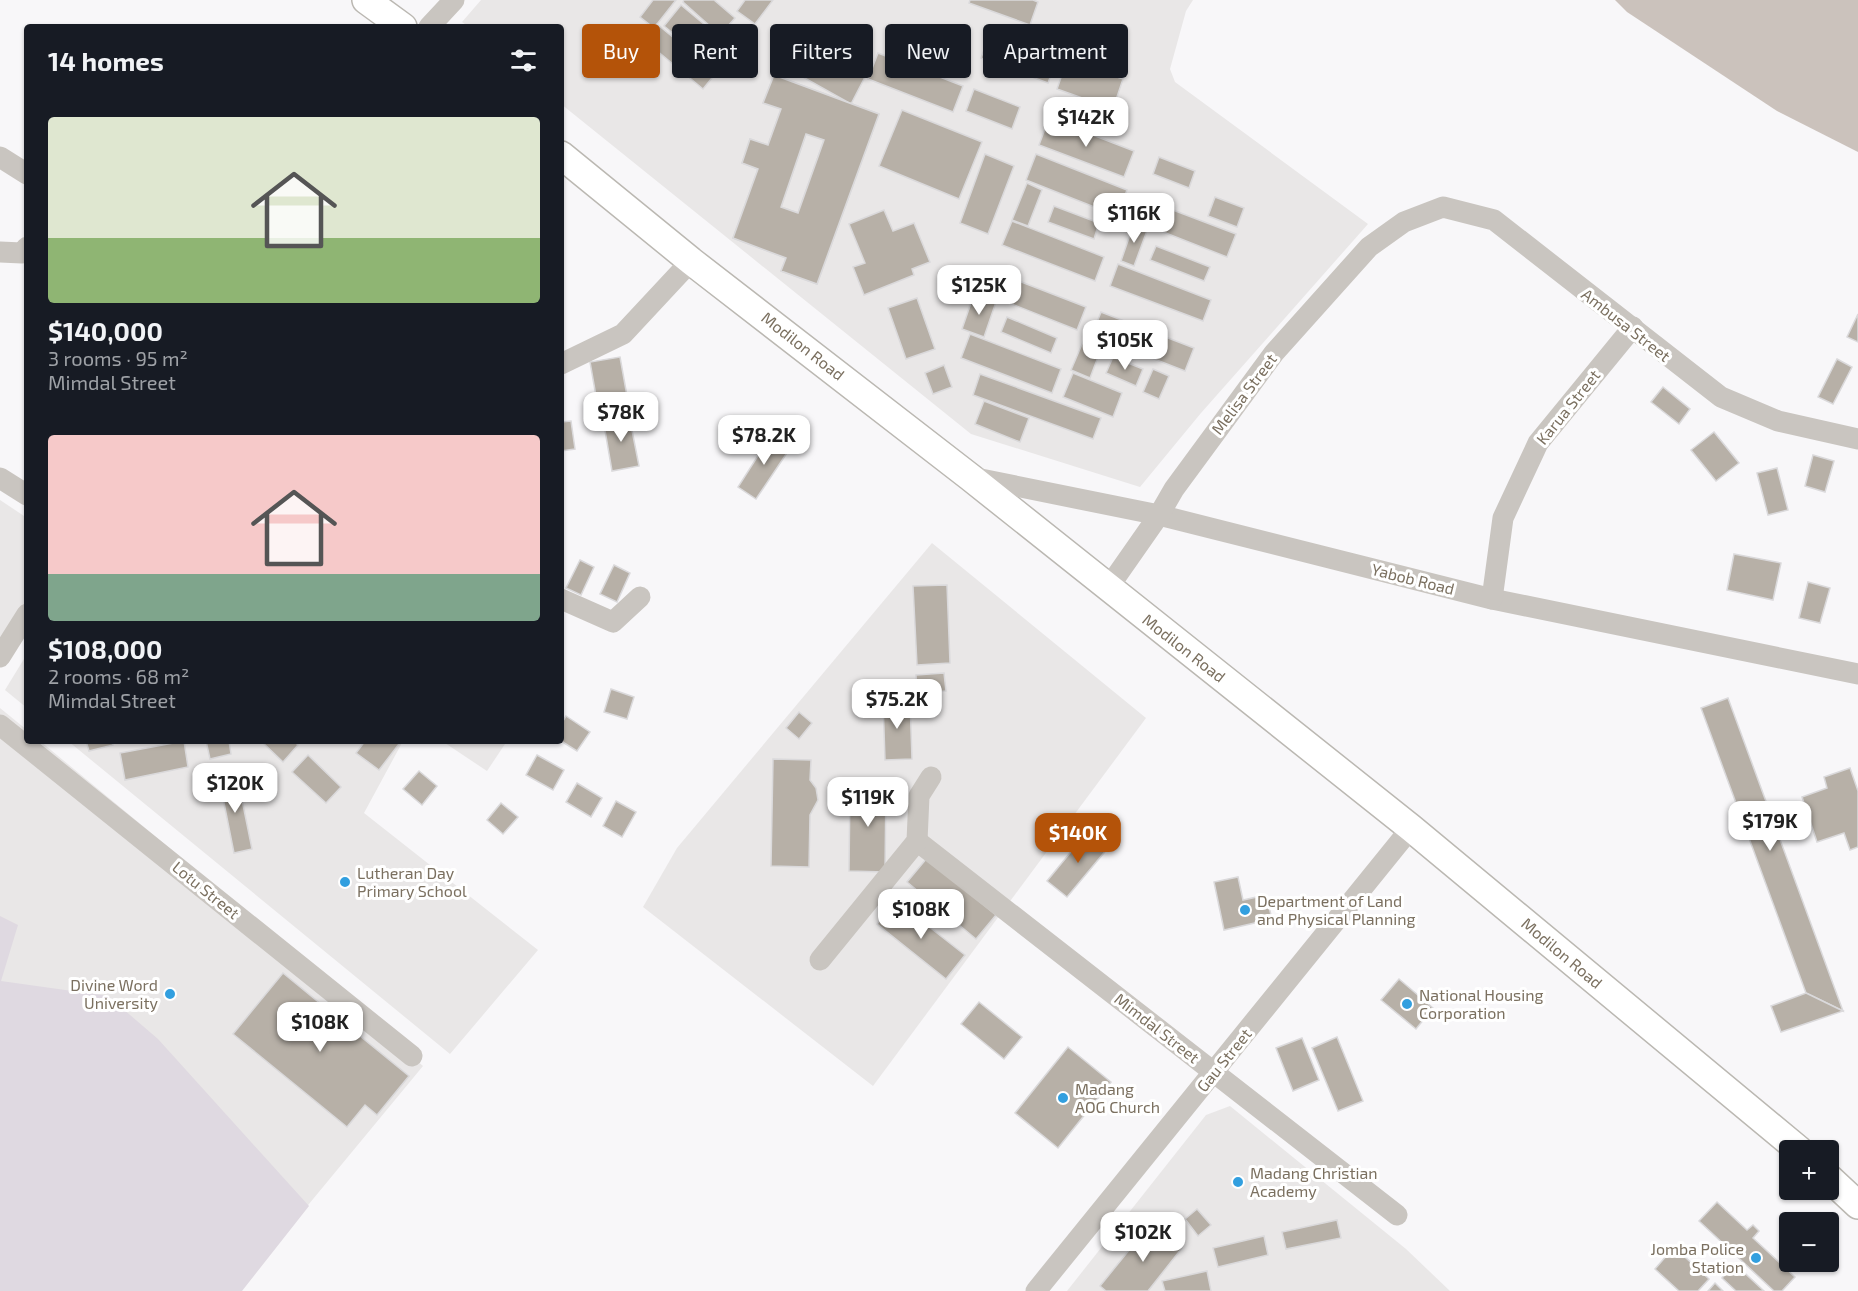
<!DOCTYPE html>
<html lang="en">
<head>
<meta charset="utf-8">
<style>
	body { margin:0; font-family:"Exo 2",sans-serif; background:#20242c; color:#f1f3f6; height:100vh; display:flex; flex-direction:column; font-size:22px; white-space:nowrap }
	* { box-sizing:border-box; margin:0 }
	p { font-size:20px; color:#9ea1a6 }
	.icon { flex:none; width:33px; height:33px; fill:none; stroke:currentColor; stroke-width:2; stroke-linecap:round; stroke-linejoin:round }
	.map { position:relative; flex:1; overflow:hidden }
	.sheet { position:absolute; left:24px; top:24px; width:540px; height:720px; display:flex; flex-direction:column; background:#171b24; border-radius:6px; box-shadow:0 2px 4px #0004 }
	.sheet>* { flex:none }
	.guide { position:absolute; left:582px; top:24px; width:570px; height:54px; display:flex; gap:12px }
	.controls { position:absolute; left:1779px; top:1140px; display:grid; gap:12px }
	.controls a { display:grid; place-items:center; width:60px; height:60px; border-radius:6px; background:#171b24; box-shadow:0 2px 4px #0004; font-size:30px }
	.price { position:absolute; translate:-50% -51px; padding:0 14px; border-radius:12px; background:#fff; color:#222; font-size:20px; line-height:39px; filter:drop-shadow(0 2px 3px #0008) }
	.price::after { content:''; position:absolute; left:50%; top:36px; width:18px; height:14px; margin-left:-9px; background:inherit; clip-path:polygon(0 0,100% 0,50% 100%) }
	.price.selected { background:#b45309; color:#fff }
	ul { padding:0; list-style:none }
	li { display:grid; align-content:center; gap:12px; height:318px; padding:0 24px }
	li span { display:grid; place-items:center; height:186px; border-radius:6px; color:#555 }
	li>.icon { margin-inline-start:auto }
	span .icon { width:108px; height:108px; fill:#fffc; stroke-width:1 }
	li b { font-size:26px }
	h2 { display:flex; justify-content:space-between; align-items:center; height:72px; padding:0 24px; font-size:26px }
	.tag { padding:0 21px; border-radius:6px; background:#171b24; box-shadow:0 2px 4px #0004; font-size:21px; line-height:54px }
	.tag.selected { background:#b45309; color:#fff }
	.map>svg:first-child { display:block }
</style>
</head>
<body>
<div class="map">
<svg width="1858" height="1291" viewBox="0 0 1858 1291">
	<rect width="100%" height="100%" fill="#f8f7f9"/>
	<!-- built -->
	<g fill="#e9e7e7">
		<polygon points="481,0 1193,0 1186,11 1170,69 1175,82 1368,224 1201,413 1140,487 971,434 561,104 561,27 469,27 462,22"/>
		<polygon points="0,500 27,518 27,599 0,649"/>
		<polygon points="932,543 1146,718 873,1086 643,907 677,848"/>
		<polygon points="27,654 27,708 5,690"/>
		<polygon points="0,708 27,730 27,741 40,741 259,922 423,1066 237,1291 0,1291"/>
		<polygon points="68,741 403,741 364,813 538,950 450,1054"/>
		<polygon points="442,741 507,741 487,771"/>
		<polygon points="1230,1106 1406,1249 1450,1291 1067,1291 1206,1115"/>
	</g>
	<!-- green -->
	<polygon fill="#dfd9e1" points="0,916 18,925 1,981 108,996 158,1039 309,1206 242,1291 0,1291"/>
	<!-- water -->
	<polygon fill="#cbc2bc" points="1615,0 1858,0 1858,152 1777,111 1627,12"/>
	<!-- building -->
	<g fill="#b7b0a7" stroke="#dad9db" stroke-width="1.5" fill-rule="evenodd">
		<polygon points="653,0 676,0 654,28 640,17"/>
		<polygon points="684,0 714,0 735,18 720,35 683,2"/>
		<polygon points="745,0 773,0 755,24 737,11"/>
		<polygon points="970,0 1033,0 1038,2 1030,25 969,3"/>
		<polygon points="681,5 723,40 706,60 664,26"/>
		<polygon points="657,24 716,73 703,89 644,40"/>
		<polygon points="991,31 1058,56 1048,83 981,58"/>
		<polygon points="806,45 865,77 851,104 792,71"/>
		<polygon points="878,53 963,86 953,112 868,79"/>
		<polygon points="1067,60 1123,79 1113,109 1057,89"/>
		<path d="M774,75L879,114L817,284L781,271L786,258L733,238L758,169L742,163L750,139L768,145L781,109L763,103ZM806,134L824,140L798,213L781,207Z"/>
		<path d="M774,75L879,114L817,284L781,271L786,258L733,238L758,169L742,163L750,139L768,145L781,109L763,103ZM806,134L824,140L798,213L781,207Z"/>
		<polygon points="974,89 1020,107 1012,129 966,111"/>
		<polygon points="902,110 982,142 959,199 879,166"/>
		<polygon points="1049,118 1134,151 1124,177 1039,145"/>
		<polygon points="985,154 1014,166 988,234 960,223"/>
		<polygon points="1036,154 1127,190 1117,216 1026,180"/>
		<polygon points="1159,157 1195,171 1189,188 1153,174"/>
		<polygon points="1027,183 1042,190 1028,226 1012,220"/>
		<polygon points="1215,197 1244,208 1237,227 1208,216"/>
		<polygon points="1144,199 1236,234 1227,257 1135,221"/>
		<polygon points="1054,206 1099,223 1094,239 1048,222"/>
		<polygon points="884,210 893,231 914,223 930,262 912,269 914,275 864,295 853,267 865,263 849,224"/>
		<polygon points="1012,221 1104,257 1095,281 1002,245"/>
		<polygon points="1134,223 1148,228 1134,266 1121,261"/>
		<polygon points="1156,246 1210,267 1204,281 1150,260"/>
		<polygon points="1118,264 1211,300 1203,321 1110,286"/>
		<polygon points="993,271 1086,307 1077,330 984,293"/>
		<polygon points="974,294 996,302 984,337 962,329"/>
		<polygon points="917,298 935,349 906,359 888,308"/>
		<polygon points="1101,312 1194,348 1185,371 1092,335"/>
		<polygon points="1858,314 1858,342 1847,337"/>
		<polygon points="1007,317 1057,338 1051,353 1001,332"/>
		<polygon points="970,334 1061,369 1052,393 961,358"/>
		<polygon points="1085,337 1103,344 1090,378 1071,370"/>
		<polygon points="620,357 629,407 599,413 590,362"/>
		<polygon points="1113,357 1143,369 1136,386 1106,373"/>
		<polygon points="1837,359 1852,367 1833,404 1818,397"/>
		<polygon points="944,365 952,387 933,394 925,373"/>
		<polygon points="1153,369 1169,376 1159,399 1143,392"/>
		<polygon points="1073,373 1122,393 1113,417 1063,397"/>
		<polygon points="980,374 1101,418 1093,439 973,395"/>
		<polygon points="1663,387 1690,409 1679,424 1651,402"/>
		<polygon points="984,401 1029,418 1020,442 975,424"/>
		<polygon points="629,415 639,466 612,471 603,419"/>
		<polygon points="571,421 575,449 561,451 561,422"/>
		<polygon points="1714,432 1739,463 1716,481 1691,450"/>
		<polygon points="772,434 791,447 756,499 738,487"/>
		<polygon points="1813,455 1834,461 1825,492 1805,486"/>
		<polygon points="1777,468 1788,510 1768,515 1757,473"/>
		<polygon points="1734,554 1781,563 1773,600 1727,590"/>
		<polygon points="580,560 594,567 581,595 566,588"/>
		<polygon points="614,565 630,573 617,602 600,594"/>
		<polygon points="1808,582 1830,588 1820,623 1799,618"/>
		<polygon points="947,585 950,663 917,665 913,586"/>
		<polygon points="944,673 946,691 917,693 916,675"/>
		<polygon points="611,689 634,697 627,719 604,712"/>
		<polygon points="1728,698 1843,1011 1806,993 1701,708"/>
		<polygon points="910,700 912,759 885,760 883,701"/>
		<polygon points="799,712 812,723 799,739 786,728"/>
		<polygon points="566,716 590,732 577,751 561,741 561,724"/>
		<polygon points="86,741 112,741 113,745 89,751"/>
		<polygon points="184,741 188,767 125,780 120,753"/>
		<polygon points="206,741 229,741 231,754 210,759"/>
		<polygon points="261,741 294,741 298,745 283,762"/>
		<polygon points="365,741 395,741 399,744 379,770 356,753"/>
		<polygon points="308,755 341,787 326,803 292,772"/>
		<polygon points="537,755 564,770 553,790 526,775"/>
		<polygon points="773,759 811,760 810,780 816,788 818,800 810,815 809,867 771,866"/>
		<polygon points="1850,768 1858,791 1858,847 1850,850 1844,833 1817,842 1802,797 1827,788 1824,777"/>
		<polygon points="419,771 437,786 422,805 403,789"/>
		<polygon points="237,775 252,849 234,853 219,778"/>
		<polygon points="577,783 602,798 591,817 566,802"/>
		<polygon points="850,785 886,785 885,872 849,871"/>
		<polygon points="616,801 636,812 622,837 603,826"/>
		<polygon points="501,803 518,817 503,834 487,820"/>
		<polygon points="1088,831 1108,848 1067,897 1047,881"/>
		<polygon points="927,858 996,915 976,939 907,882"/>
		<polygon points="1238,877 1243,900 1266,895 1272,919 1224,930 1214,882"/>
		<polygon points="895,900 965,955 946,979 877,924"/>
		<polygon points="283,973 409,1076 377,1115 365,1105 347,1127 233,1034"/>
		<polygon points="1399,979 1433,1008 1416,1029 1381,1000"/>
		<polygon points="1806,993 1843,1011 1781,1032 1771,1006"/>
		<polygon points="979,1002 1022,1037 1004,1059 961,1024"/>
		<polygon points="1337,1037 1363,1101 1338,1111 1312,1048"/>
		<polygon points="1302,1038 1319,1080 1293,1091 1276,1048"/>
		<polygon points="1068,1047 1111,1082 1058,1148 1015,1113"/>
		<polygon points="1717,1202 1747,1230 1753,1225 1759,1231 1753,1238 1795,1277 1782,1291 1774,1291 1699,1221"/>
		<polygon points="1197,1209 1211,1225 1198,1236 1185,1219"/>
		<polygon points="1337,1220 1341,1238 1286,1249 1282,1232"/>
		<polygon points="1151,1223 1182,1248 1148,1291 1106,1291 1100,1286"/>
		<polygon points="1264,1236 1268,1255 1218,1267 1213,1248"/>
		<polygon points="1674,1247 1709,1279 1698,1291 1679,1291 1655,1269"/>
		<polygon points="1735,1264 1764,1291 1736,1291 1722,1278"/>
		<polygon points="1207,1271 1211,1291 1165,1291 1162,1281"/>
		<polygon points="1715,1283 1723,1291 1708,1291"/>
	</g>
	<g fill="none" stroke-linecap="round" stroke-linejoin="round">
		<!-- major casing -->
		<g stroke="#bbb8b2" stroke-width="30">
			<g id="major">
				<polyline points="366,0 403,27"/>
				<polyline points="561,155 691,261 970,477 1411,828 1799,1150"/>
				<polyline points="1828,1177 1858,1205"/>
			</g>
		</g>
		<!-- minor -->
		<g stroke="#c9c5c0" stroke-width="21">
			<polyline points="429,27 454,0"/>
			<polyline points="0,157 27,174"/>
			<polyline points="0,252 22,253 27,247"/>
			<polyline points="561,364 623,334 691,261"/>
			<polyline points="971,477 1159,515 1492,599 1858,674"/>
			<polyline points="0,478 27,495"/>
			<polyline points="1108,588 1159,515 1174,489 1274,353 1369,247 1404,222 1443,207 1494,220 1721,397 1778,421 1858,439"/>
			<polyline points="561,599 613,622 640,597"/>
			<polyline points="1492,599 1503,518 1538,443 1633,327"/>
			<polyline points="0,657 27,614"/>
			<polyline points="0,725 412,1056"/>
			<polyline points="917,841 1397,1215"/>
			<polyline points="820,960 917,841 919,796 931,777"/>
			<polyline points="1036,1291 1411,828"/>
		</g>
		<!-- major -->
		<use href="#major" stroke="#fff" stroke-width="27"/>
	</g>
	<!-- markers -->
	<g fill="#329fdf" stroke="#fff" stroke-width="2">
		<circle cx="345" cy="882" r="6"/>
		<circle cx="1245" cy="910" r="6"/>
		<circle cx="170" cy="994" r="6"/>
		<circle cx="1407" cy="1004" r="6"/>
		<circle cx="1063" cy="1098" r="6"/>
		<circle cx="1238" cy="1182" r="6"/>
		<circle cx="1756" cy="1258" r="6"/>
	</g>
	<g text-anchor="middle" stroke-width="6" stroke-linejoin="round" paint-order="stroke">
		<!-- street labels -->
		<g font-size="16" fill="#7b7060" stroke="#fff">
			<text transform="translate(1626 325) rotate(38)" y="6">Ambusa Street</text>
			<text transform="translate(803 346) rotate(38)" y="6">Modilon Road</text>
			<text transform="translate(1244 394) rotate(-53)" y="6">Melisa Street</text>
			<text transform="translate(1568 407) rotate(-51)" y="6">Karua Street</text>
			<text transform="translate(1413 579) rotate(14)" y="6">Yabob Road</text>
			<text transform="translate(1184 648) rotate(38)" y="6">Modilon Road</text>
			<text transform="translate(206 890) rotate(39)" y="6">Lotu Street</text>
			<text transform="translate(1562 953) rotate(40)" y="6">Modilon Road</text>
			<text transform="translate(1157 1028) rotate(38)" y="6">Mimdal Street</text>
			<text transform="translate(1224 1060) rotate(-51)" y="6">Gau Street</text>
		</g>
		<!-- poi labels -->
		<g font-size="16" fill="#7b7060" stroke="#fff" text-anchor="start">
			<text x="357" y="879">Lutheran Day<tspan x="357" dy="18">Primary School</tspan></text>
			<text x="1257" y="907">Department of Land<tspan x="1257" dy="18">and Physical Planning</tspan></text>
			<text x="158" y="991" text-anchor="end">Divine Word<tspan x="158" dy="18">University</tspan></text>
			<text x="1419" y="1001">National Housing<tspan x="1419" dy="18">Corporation</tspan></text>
			<text x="1075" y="1095">Madang<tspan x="1075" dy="18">AOG Church</tspan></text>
			<text x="1250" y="1179">Madang Christian<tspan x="1250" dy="18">Academy</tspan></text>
			<text x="1744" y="1255" text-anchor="end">Jomba Police<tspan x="1744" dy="18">Station</tspan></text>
		</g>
	</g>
</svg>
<div class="controls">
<a>+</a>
<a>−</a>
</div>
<b class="price" style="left:1086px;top:148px">$142K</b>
<b class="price" style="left:1134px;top:244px">$116K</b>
<b class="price" style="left:979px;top:316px">$125K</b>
<b class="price" style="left:1125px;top:371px">$105K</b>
<b class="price" style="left:621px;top:443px">$78K</b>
<b class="price" style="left:764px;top:466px">$78.2K</b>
<b class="price" style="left:897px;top:730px">$75.2K</b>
<b class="price" style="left:235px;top:814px">$120K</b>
<b class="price" style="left:868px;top:828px">$119K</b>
<b class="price" style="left:1770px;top:852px">$179K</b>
<b class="price selected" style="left:1078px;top:864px">$140K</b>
<b class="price" style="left:921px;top:940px">$108K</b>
<b class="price" style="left:320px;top:1053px">$108K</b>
<b class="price" style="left:1143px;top:1263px">$102K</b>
<div class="guide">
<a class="tag selected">Buy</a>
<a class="tag">Rent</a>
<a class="tag">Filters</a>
<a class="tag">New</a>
<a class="tag">Apartment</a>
</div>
<section class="sheet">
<h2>14 homes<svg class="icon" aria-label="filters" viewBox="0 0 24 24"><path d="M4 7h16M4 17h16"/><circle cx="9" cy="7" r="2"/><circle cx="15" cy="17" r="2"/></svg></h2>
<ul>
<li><span style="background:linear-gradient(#dfe7d0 65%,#8fb573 0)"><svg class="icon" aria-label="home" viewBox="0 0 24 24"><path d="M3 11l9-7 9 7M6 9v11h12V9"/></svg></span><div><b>$140,000</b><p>3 rooms · 95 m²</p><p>Mimdal Street</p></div></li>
<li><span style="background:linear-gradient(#f6c9c9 75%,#7fa58c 0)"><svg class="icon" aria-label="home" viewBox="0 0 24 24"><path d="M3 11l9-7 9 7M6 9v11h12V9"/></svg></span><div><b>$108,000</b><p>2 rooms · 68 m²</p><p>Mimdal Street</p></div></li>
</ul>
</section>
</div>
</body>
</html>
